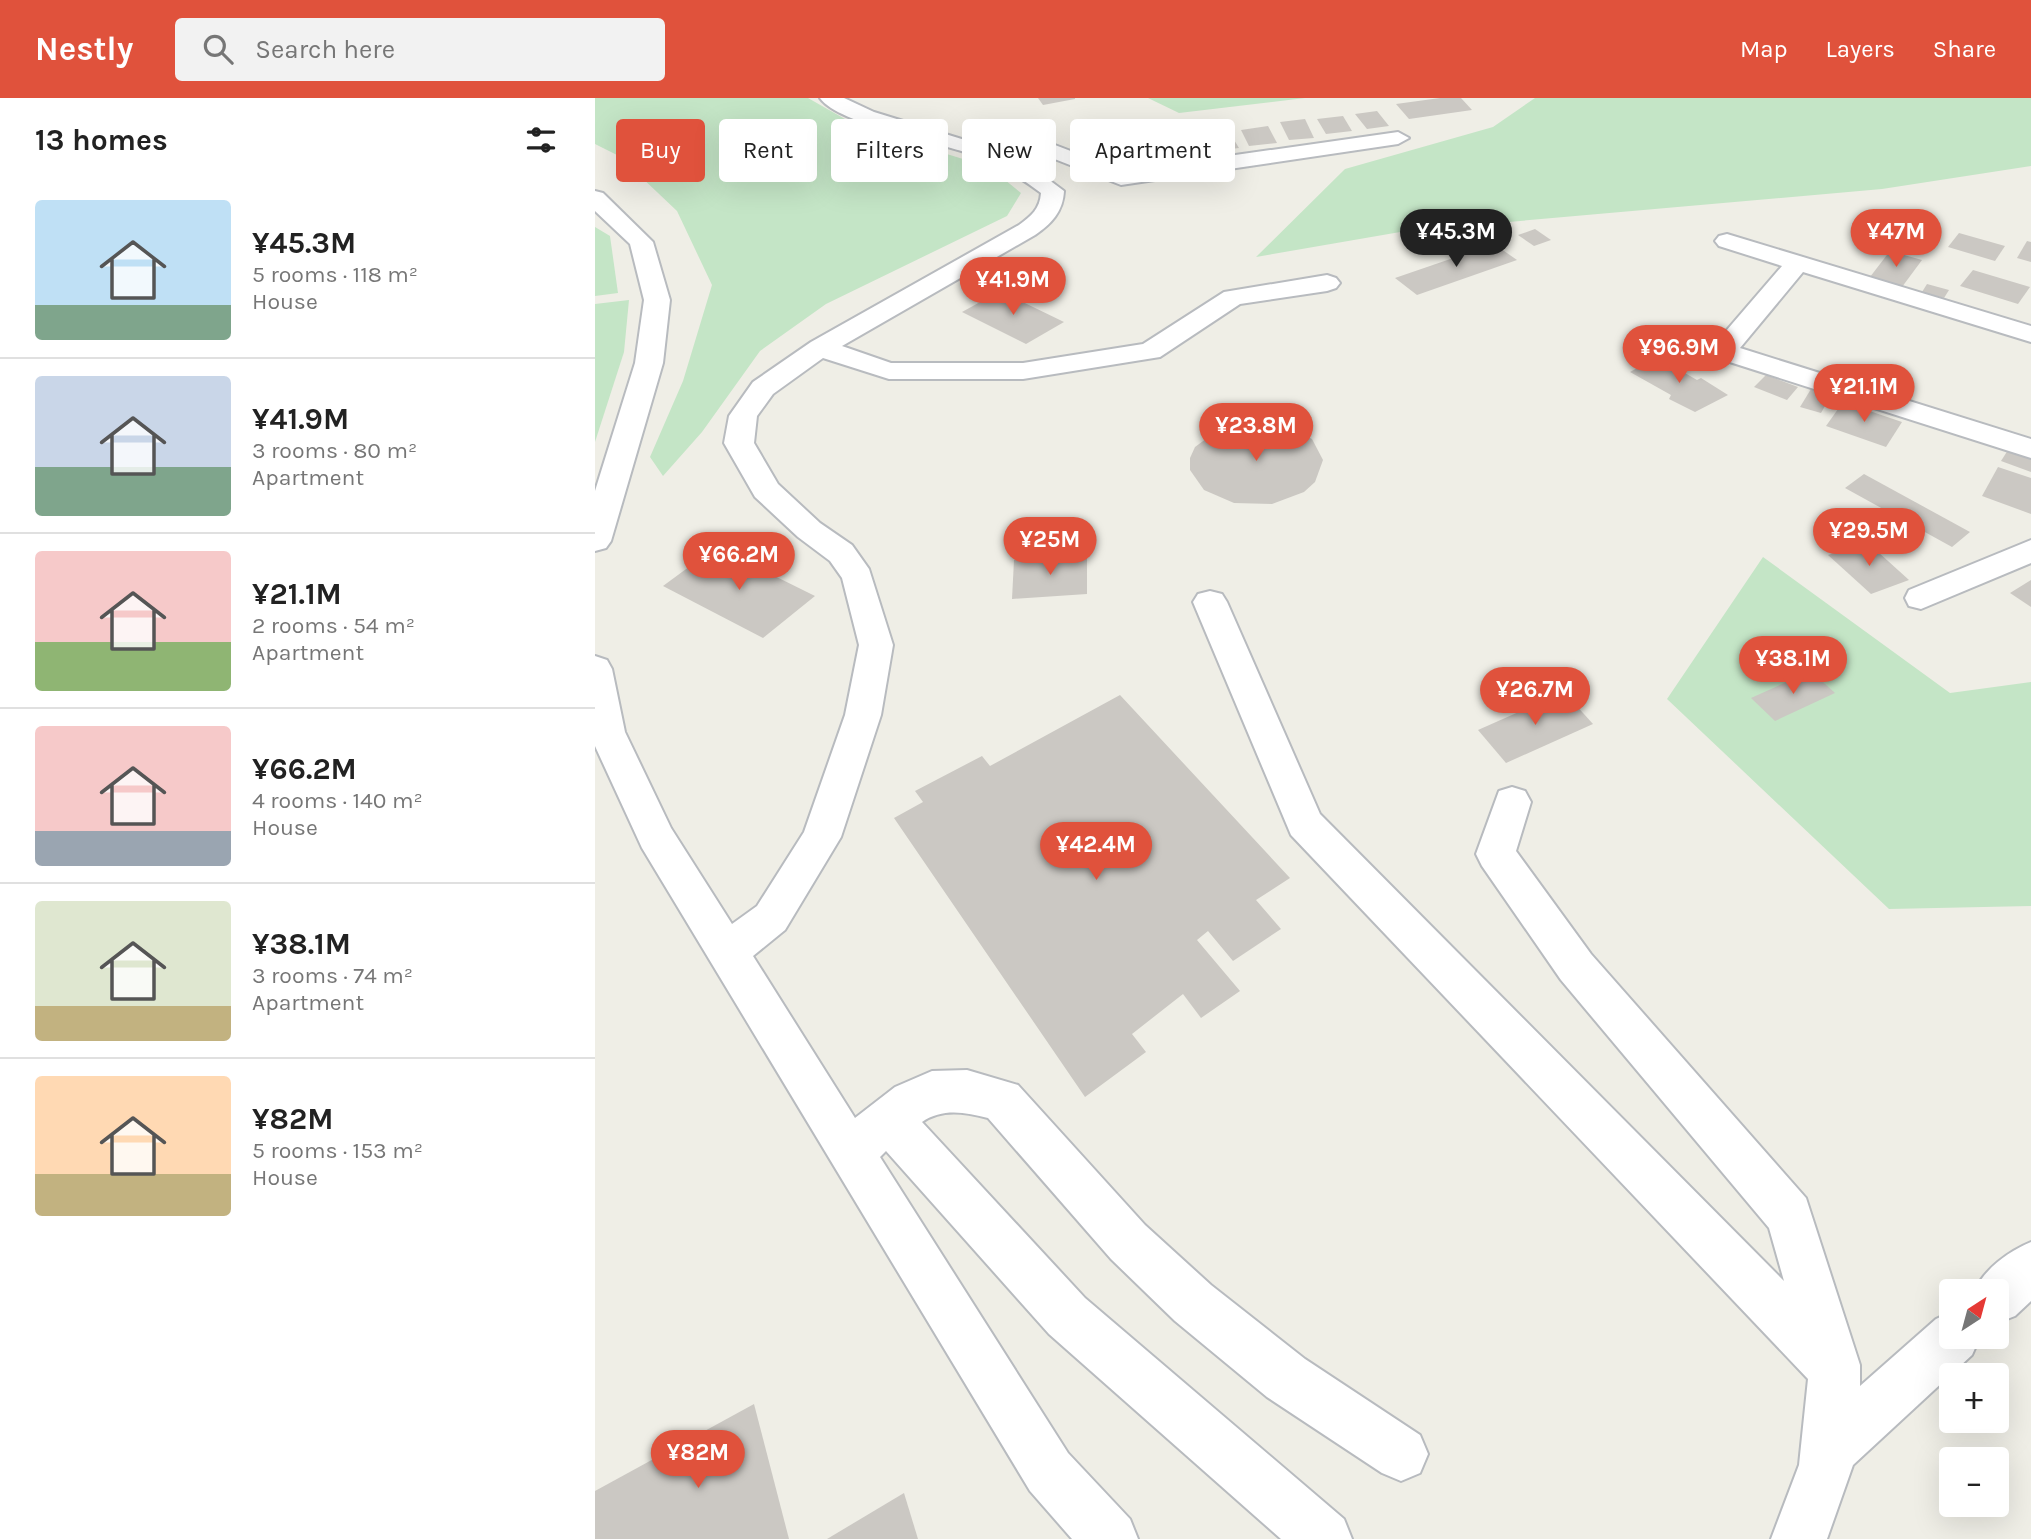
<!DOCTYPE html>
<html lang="en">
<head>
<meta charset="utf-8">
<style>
	body { margin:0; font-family:Karla,sans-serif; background:#f2f2f2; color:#222; height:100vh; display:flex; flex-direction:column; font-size:26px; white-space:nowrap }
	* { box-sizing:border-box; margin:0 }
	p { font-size:23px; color:#767676 }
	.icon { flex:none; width:38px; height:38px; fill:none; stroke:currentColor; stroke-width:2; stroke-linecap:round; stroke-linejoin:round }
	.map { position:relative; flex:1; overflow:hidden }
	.side { display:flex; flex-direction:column; background:#fff; width:595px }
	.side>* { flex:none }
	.hud { position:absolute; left:21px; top:21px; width:665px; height:63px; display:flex; gap:14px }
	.needle { width:46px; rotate:36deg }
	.tools { position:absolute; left:1344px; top:1181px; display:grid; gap:14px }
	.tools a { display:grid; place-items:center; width:70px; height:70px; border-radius:7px; background:#fff; box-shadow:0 7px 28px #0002; font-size:35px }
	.price { position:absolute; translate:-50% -60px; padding:0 16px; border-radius:24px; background:#e0523c; color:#fff; font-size:23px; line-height:46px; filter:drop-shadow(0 2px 4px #0008) }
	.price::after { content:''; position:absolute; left:50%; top:42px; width:21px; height:16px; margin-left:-10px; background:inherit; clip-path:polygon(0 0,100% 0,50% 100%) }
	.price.selected { background:#222; color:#fff }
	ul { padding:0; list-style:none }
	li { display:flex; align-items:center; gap:21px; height:175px; padding:0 35px }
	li+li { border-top:2px solid #e0e0e0 }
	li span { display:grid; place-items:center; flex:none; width:196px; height:140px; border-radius:7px; color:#555 }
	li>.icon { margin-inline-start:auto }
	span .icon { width:84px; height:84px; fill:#fffc; stroke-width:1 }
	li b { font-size:30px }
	h2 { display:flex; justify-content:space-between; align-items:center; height:84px; padding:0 35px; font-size:30px }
	.tag { padding:0 24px; border-radius:7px; background:#fff; box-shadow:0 7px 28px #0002; font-size:24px; line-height:63px }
	.tag.selected { background:#e0523c; color:#fff }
	header { display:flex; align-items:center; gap:42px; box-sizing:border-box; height:98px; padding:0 35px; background:#e0523c; color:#fff }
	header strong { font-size:33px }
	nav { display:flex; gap:38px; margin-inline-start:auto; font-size:24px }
	.search { width:490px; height:63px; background:#f2f2f2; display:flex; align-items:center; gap:18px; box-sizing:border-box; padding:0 24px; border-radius:7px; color:#767676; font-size:26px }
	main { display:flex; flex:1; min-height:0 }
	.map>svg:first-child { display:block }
</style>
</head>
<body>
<header>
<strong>Nestly</strong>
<div class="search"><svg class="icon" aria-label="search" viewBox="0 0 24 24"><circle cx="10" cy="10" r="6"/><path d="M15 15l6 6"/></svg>Search here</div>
<nav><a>Map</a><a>Layers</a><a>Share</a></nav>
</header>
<main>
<section class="side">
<h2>13 homes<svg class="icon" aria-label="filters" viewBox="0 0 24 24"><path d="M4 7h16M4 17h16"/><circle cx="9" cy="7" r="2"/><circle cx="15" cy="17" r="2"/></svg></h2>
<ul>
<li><span style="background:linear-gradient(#bfe0f5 75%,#7fa58c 0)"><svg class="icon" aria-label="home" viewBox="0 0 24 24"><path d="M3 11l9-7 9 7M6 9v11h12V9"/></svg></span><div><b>¥45.3M</b><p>5 rooms · 118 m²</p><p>House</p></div></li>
<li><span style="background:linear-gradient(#c9d6e8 65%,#7fa58c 0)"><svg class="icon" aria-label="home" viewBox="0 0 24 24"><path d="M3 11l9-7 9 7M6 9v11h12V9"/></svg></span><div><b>¥41.9M</b><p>3 rooms · 80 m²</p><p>Apartment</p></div></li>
<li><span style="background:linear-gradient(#f6c9c9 65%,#8fb573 0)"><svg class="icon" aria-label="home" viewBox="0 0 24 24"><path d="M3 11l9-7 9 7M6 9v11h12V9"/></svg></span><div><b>¥21.1M</b><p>2 rooms · 54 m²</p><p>Apartment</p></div></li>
<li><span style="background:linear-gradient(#f6c9c9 75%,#9aa5b1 0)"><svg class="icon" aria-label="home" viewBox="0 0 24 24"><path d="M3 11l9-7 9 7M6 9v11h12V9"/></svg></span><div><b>¥66.2M</b><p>4 rooms · 140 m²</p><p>House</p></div></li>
<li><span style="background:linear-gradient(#dfe7d0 75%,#c2b280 0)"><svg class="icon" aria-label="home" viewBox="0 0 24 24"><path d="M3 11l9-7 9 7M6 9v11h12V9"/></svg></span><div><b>¥38.1M</b><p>3 rooms · 74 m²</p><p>Apartment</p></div></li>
<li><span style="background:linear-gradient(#ffd9b3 70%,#c2b280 0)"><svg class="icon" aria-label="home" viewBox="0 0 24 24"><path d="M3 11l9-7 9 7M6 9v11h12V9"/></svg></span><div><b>¥82M</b><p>5 rooms · 153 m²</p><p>House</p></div></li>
</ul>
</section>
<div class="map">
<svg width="1436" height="1441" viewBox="0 0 1436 1441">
	<rect width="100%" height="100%" fill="#efeee6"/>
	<!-- green -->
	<g fill="#c4e5c6">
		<polygon points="0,0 213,0 264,29 394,69 426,95 412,118 231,206 165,253 107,334 68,378 55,359 88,283 117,187 82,113 24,58 0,46"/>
		<polygon points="553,0 710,0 584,15"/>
		<polygon points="940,0 1436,0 1436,68 1287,91 811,133 661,159 750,71 898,29"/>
		<polygon points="0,129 15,138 23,195 0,198"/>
		<polygon points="34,202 29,254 0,344 0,206"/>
		<polygon points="1168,459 1355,595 1436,584 1436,808 1294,811 1072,601"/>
	</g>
	<!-- building -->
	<g fill="#cbc8c3">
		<polygon points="443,0 480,0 480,1 448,7"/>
		<polygon points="845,0 866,0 877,12 814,21 801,6"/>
		<polygon points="782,13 794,28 772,31 760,16"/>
		<polygon points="748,18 757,33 731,36 722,21"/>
		<polygon points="710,21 719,40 694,42 685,24"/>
		<polygon points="673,28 682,45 654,48 646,32"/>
		<polygon points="633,32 644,50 619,53 608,36"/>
		<polygon points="546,39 557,63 527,67 516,43"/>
		<polygon points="598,40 606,55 578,59 571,43"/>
		<polygon points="1272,112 1339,132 1326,148 1258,127"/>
		<polygon points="940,131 956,142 939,148 923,137"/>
		<polygon points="1364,135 1410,148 1400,163 1353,149"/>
		<polygon points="1432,143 1436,144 1436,164 1422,160"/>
		<polygon points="899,146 922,162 822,197 800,180"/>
		<polygon points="1295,153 1327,162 1307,189 1275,179"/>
		<polygon points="1378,172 1435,189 1423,206 1365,188"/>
		<polygon points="1332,186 1354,192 1349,200 1327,194"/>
		<polygon points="405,193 469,224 431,246 367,214"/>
		<polygon points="1062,259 1102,282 1106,280 1133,297 1100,314 1074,301 1076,297 1035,274"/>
		<polygon points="1171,277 1203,289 1192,302 1159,289"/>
		<polygon points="1216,291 1236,297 1226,315 1205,309"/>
		<polygon points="1248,304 1307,324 1291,349 1231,328"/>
		<polygon points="656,324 690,327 717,341 728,362 720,384 709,394 677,406 639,405 609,392 595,372 595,360 600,349 623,332"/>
		<polygon points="1413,352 1436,361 1436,374 1406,363"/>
		<polygon points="1403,369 1436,380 1436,416 1387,398"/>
		<polygon points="1269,376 1375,434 1357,449 1250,390"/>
		<polygon points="1272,444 1314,482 1276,496 1233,457"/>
		<polygon points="121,449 220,498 168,540 68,488"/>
		<polygon points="492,456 492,496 417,501 419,462"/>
		<polygon points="1436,482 1436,509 1415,495"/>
		<polygon points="1216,573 1240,595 1180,623 1156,600"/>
		<polygon points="969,594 998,626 911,665 883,632"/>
		<polygon points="525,597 695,780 661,802 686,831 638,863 613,833 602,842 645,893 606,920 588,896 537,936 551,954 490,999 299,720 328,704 320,693 387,658 395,668"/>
		<polygon points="159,1306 194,1441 0,1441 0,1393"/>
		<polygon points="309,1395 323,1441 232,1441"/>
	</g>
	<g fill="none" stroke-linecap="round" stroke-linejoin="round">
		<!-- minor casing -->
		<g stroke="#b8bbbf" stroke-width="4">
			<g id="minor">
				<path d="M225,0H249L279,14L412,55L443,46L460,47L528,73L803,34L814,40L803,46L526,87L457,60L430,64L469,93C468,114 456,126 440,137L247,248L296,265H428L548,246L629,194L732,177L741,180L745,185L741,190L732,193L645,206L565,259L428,281H294L228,260L178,296L162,318L159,345L183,386L225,425L257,447L274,471L298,547L286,617L246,739L190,832L158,858L260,1020L300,989L337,973L372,972L423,987L550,1127L616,1187L710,1261L825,1337L833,1356L825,1375L806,1383L787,1375L672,1299L580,1223L516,1161L393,1020C370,1014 347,1010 327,1024L490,1200L749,1421L757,1441H686L454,1236L291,1053L285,1059L473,1355L535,1421L543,1441H477L435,1393L47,750L0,648V558L12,562L17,571L30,634L76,730L137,826L162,808L209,734L250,617L264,547L247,480L235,463L203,439L160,399L129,345L134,318L158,284L216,244L424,127C436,118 445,111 446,95C426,80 405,67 381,58C346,44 244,27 225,0Z"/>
				<polygon points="0,93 8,95 58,144 75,202 68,265 16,443 11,450 0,453 0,393 40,265 49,202 35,146 0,113"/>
				<polygon points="1132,136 1436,228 1436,244 1208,174 1145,250 1436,341 1436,360 1119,259 1115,253 1119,247 1187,168 1124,148 1120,143 1124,138"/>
				<polygon points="1436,442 1436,465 1326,511 1314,508 1310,500 1314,492"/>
				<polygon points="615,493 627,496 632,504 725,716 1189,1183 1174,1130 966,882 887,768 881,756 904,693 917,689 930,693 936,704 921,753 996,856 1211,1100 1265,1267 1265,1288 1341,1221 1356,1214 1356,1239 1385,1239 1377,1257 1258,1367 1232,1441 1176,1441 1204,1367 1213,1281 696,737 598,504 603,496"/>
				<path d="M1436,1144V1203L1420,1218L1402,1225V1194H1379C1389,1171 1414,1153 1436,1144Z"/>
			</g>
		</g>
		<!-- minor -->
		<use href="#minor" fill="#fff" fill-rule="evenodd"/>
	</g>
</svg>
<div class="tools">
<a><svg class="needle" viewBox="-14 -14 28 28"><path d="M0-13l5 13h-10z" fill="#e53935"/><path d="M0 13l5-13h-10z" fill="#767676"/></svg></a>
<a>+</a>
<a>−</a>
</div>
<b class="price selected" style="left:861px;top:171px">¥45.3M</b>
<b class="price" style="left:1301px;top:171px">¥47M</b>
<b class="price" style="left:418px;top:219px">¥41.9M</b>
<b class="price" style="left:1084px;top:287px">¥96.9M</b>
<b class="price" style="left:1269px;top:326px">¥21.1M</b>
<b class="price" style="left:661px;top:365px">¥23.8M</b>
<b class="price" style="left:1274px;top:470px">¥29.5M</b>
<b class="price" style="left:455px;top:479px">¥25M</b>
<b class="price" style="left:144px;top:494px">¥66.2M</b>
<b class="price" style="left:1198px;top:598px">¥38.1M</b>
<b class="price" style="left:940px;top:629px">¥26.7M</b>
<b class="price" style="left:501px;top:784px">¥42.4M</b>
<b class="price" style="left:103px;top:1392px">¥82M</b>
<div class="hud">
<a class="tag selected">Buy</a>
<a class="tag">Rent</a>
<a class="tag">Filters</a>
<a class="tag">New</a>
<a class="tag">Apartment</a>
</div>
</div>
</main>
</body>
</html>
